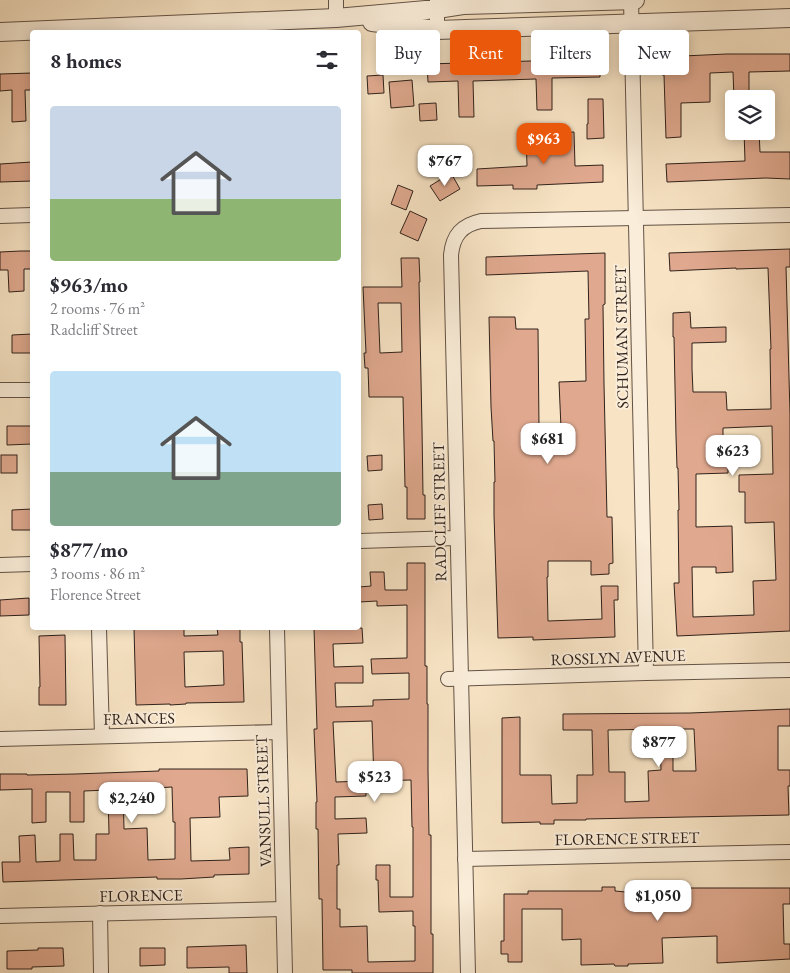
<!DOCTYPE html>
<html lang="en">
<head>
<meta charset="utf-8">
<style>
	body { margin:0; font-family:"EB Garamond",serif; background:#f2f2f3; color:#2b2b33; height:100vh; display:flex; flex-direction:column; font-size:19px; white-space:nowrap }
	* { box-sizing:border-box; margin:0 }
	p { font-size:16px; color:#7c7c81 }
	.icon { flex:none; width:28px; height:28px; fill:none; stroke:currentColor; stroke-width:2; stroke-linecap:round; stroke-linejoin:round }
	.map { position:relative; flex:1; overflow:hidden }
	.panel { position:absolute; left:30px; top:30px; width:331px; height:600px; display:flex; flex-direction:column; background:#fff; border-radius:5px; box-shadow:0 2px 12px #0003 }
	.panel>* { flex:none }
	.hud { position:absolute; left:376px; top:30px; width:339px; height:45px; display:flex; gap:10px }
	.tools { position:absolute; left:725px; top:90px; display:grid; gap:10px }
	.tools a { display:grid; place-items:center; width:50px; height:50px; border-radius:5px; background:#fff; box-shadow:0 2px 12px #0003; font-size:25px }
	.price { position:absolute; translate:-50% -42px; padding:0 11px; border-radius:10px; background:#fff; color:#222; font-size:16px; line-height:32px; filter:drop-shadow(0 1px 2px #0008) }
	.price::after { content:''; position:absolute; left:50%; top:30px; width:15px; height:11px; margin-left:-8px; background:inherit; clip-path:polygon(0 0,100% 0,50% 100%) }
	.price.current { background:#ea580c; color:#fff }
	ul { padding:0; list-style:none }
	li { display:grid; align-content:center; gap:10px; height:265px; padding:0 20px }
	li span { display:grid; place-items:center; height:155px; border-radius:5px; color:#555 }
	li>.icon { margin-inline-start:auto }
	span .icon { width:90px; height:90px; fill:#fffc; stroke-width:1 }
	li b { font-size:21px }
	h2 { display:flex; justify-content:space-between; align-items:center; height:60px; padding:0 20px; font-size:21px }
	.pill { padding:0 18px; border-radius:5px; background:#fff; box-shadow:0 2px 12px #0003; font-size:18px; line-height:45px }
	.pill.current { background:#ea580c; color:#fff }
	.map>svg:first-child { display:block }
</style>
</head>
<body>
<div class="map">
<svg width="790" height="973" viewBox="0 0 790 973">
	<rect width="100%" height="100%" fill="#f8e4c5"/>
	<filter id="stains"><feTurbulence type="fractalNoise" baseFrequency=".004" numOctaves="4"/><feColorMatrix values="0 0 0 0 .2 0 0 0 0 .09 0 0 0 0 .02 0 0 0 .5 -.17"/></filter>
	<radialGradient id="worn" r=".72"><stop offset=".6" stop-color="#630" stop-opacity="0"/><stop offset="1" stop-color="#630" stop-opacity=".3"/></radialGradient>
	<!-- building -->
	<g fill="#e0a98f" stroke="#30211a" fill-rule="evenodd">
		<polygon points="726,54 790,54 790,71 749,72 749,99 734,99 733,72 710,73 710,102 681,103 681,137 666,138 664,75 662,75 662,57"/>
		<polygon points="600,59 600,77 552,78 552,110 537,110 536,79 473,81 474,117 459,117 458,81 428,82 427,64"/>
		<polygon points="32,73 32,90 25,90 26,121 12,122 12,90 0,91 0,74"/>
		<polygon points="383,75 384,93 368,94 367,76"/>
		<polygon points="412,80 414,106 391,108 389,82"/>
		<polygon points="588,99 603,99 604,138 587,139 587,124 588,124"/>
		<polygon points="436,103 437,120 420,121 419,104"/>
		<polygon points="744,131 759,131 760,152 790,152 790,179 766,178 667,182 666,164 745,161"/>
		<polygon points="574,132 575,166 603,165 603,182 537,185 537,189 513,189 513,185 477,186 477,169 527,166 526,134"/>
		<polygon points="32,162 32,181 0,182 0,164"/>
		<polygon points="451,173 460,189 440,201 430,186"/>
		<polygon points="398,185 413,191 406,210 391,204"/>
		<polygon points="410,211 427,219 418,241 400,233"/>
		<path d="M790,249V267H786L790,414V631L677,636L674,583H679L678,510H679L678,468H677L676,436L674,337H673V313L690,312L691,328L726,327V342L692,343V369L693,392H726L727,410L771,409L770,349H771L768,268L736,269V268L670,271L669,253ZM772,426L773,474L739,475V492H745V523L774,522L776,580L753,581L754,615L693,617L692,567H716V573L733,572L732,526L696,527V474L728,473V456L723,457V428Z"/>
		<polygon points="21,251 32,251 32,269 24,269 24,291 9,292 8,270 0,270 0,252"/>
		<polygon points="605,253 605,304 603,305 604,384 607,517 612,517 613,563 609,564 609,574 591,575 591,561 548,561 548,577 547,577 548,621 602,619 601,586 618,586 618,600 614,600 615,637 533,640 533,637 498,638 494,515 494,482 495,482 494,441 493,441 491,407 489,317 515,317 516,329 538,329 539,428 561,428 559,382 586,381 585,319 589,319 588,271 486,275 486,257"/>
		<path d="M401,258H419L420,282H419L422,428L423,495H425V519H407V487H405L403,397H369L368,368H365L364,353H366L363,287H402ZM378,303H401L402,352L380,353Z"/>
		<polygon points="32,334 32,353 12,353 12,335"/>
		<polygon points="7,426 32,426 32,444 7,445"/>
		<rect x="1" y="455" width="16" height="18"/>
		<polygon points="382,455 382,470 368,471 367,456"/>
		<polygon points="382,504 383,519 369,520 368,505"/>
		<polygon points="32,509 32,530 12,530 12,510"/>
		<path d="M407,563H425V666H427V704H428V770L429,835H431V934H433V973H352V970H323L322,899H319L318,829H316V802H317L314,729H317L314,628H332V629L362,628L363,643L333,644L334,667L363,666V683H335L336,707L373,706V700L409,699V673L372,674L371,659L407,658V605L377,606V601L359,602V587L371,586L370,572H384L385,590H407ZM372,721L374,781L411,780L412,827H413V897H390V865H376V880H378L379,912L413,911V926H415V961L368,962L367,926L340,927V909H337V865H339L338,834L367,833L366,818L335,819V797L366,796V781L336,782L333,722Z"/>
		<polygon points="29,598 29,615 0,616 0,600"/>
		<path d="M134,628H184V636L218,635L217,628H240V642H242L244,702L186,703V704L170,705V704L136,705ZM223,651L224,685L185,687L184,652Z"/>
		<polygon points="65,635 66,705 39,705 39,687 40,687 39,636"/>
		<path d="M790,709V726H778V770H790V786H788L789,815L586,819V820H554V824H540V822L502,823V718L520,717V775H551L552,804L577,803V775H593L592,730H563V714L690,713ZM660,729L661,770L648,771L649,801L625,802V772H609L608,730ZM673,729H694L696,771H673Z"/>
		<path d="M159,769H247L248,796L219,797L220,817L190,818L191,861L230,860L229,848L249,847V874L214,875V877L181,879H157V877L3,882L2,862H20L19,836L35,835L36,862L60,861V834H73L74,860H96V834H109L108,790L84,791V822H70V792H46V822L32,823V789L0,790V774H27V775L75,774L159,771ZM172,787L173,822H175V859L148,860L147,828L124,829L123,790Z"/>
		<polygon points="670,885 683,885 683,888 790,888 790,904 783,904 784,944 790,944 790,959 717,963 717,936 662,938 663,963 628,964 628,966 615,966 614,964 581,965 581,939 562,940 562,909 522,909 522,962 508,962 508,954 501,954 501,941 504,941 504,894 528,894 528,891 602,891 602,887 615,887 615,891 626,892 670,891"/>
		<polygon points="246,945 247,973 229,973 229,967 187,968 187,947"/>
		<polygon points="38,948 63,948 64,966 32,967 32,969 7,969 7,951 38,950"/>
		<polygon points="140,948 165,948 165,965 140,966"/>
	</g>
	<g fill="none" stroke-linecap="round" stroke-linejoin="round">
		<!-- minor casing -->
		<g stroke="#625245" stroke-width="16">
			<g id="minor">
				<polyline points="336,0 336,18"/>
				<polyline points="437,0 437,30"/>
				<polyline points="631,0 646,673"/>
				<polyline points="0,216 32,215"/>
				<polyline points="0,390 32,390"/>
				<polyline points="359,541 457,538"/>
				<polyline points="0,565 32,564"/>
				<polyline points="99,628 102,736"/>
				<polyline points="277,628 285,973"/>
				<polyline points="448,679 646,673 790,670"/>
				<polyline points="0,739 279,732"/>
				<polyline points="465,859 790,852"/>
				<polyline points="100,913 101,973"/>
				<polyline points="0,916 283,909"/>
				<path d="M468,973L451,255C453,235 462,225 481,221L790,215"/>
			</g>
		</g>
		<!-- tertiary casing -->
		<g stroke="#625245" stroke-width="20">
			<g id="tertiary">
				<polyline points="372,22 437,30 790,18"/>
				<polyline points="0,32 336,18 437,9 463,5 635,0"/>
			</g>
		</g>
		<!-- minor -->
		<use href="#minor" stroke="#faedd9" stroke-width="14"/>
		<!-- tertiary -->
		<use href="#tertiary" stroke="#faedd9" stroke-width="18"/>
	</g>
	<g text-anchor="middle" stroke-width="4" stroke-linejoin="round" paint-order="stroke">
		<!-- street labels -->
		<g font-size="16" fill="#30211a" stroke="#faedd9">
			<text transform="translate(621 337) rotate(-91)" y="6">SCHUMAN STREET</text>
			<text transform="translate(439 512) rotate(-91)" y="6">RADCLIFF STREET</text>
			<text transform="translate(618 657) rotate(-2)" y="6">ROSSLYN AVENUE</text>
			<text transform="translate(139 718) rotate(-1)" y="6">FRANCES</text>
			<text transform="translate(263 801) rotate(-92)" y="6">VANSULL STREET</text>
			<text transform="translate(627 838) rotate(-1)" y="6">FLORENCE STREET</text>
			<text transform="translate(141 895) rotate(-1)" y="6">FLORENCE</text>
		</g>
	</g>
	<rect width="100%" height="100%" filter="url(#stains)"/>
	<rect width="100%" height="100%" fill="url(#worn)"/>
</svg>
<div class="tools">
<a><svg class="icon" aria-label="layers" viewBox="0 0 24 24"><path d="M12 4l9 5-9 5-9-5zM3 14l9 5 9-5"/></svg></a>
</div>
<b class="price current" style="left:544px;top:165px">$963</b>
<b class="price" style="left:445px;top:187px">$767</b>
<b class="price" style="left:548px;top:465px">$681</b>
<b class="price" style="left:733px;top:477px">$623</b>
<b class="price" style="left:659px;top:768px">$877</b>
<b class="price" style="left:375px;top:803px">$523</b>
<b class="price" style="left:132px;top:824px">$2,240</b>
<b class="price" style="left:658px;top:922px">$1,050</b>
<div class="hud">
<a class="pill">Buy</a>
<a class="pill current">Rent</a>
<a class="pill">Filters</a>
<a class="pill">New</a>
</div>
<section class="panel">
<h2>8 homes<svg class="icon" aria-label="filters" viewBox="0 0 24 24"><path d="M4 7h16M4 17h16"/><circle cx="9" cy="7" r="2"/><circle cx="15" cy="17" r="2"/></svg></h2>
<ul>
<li><span style="background:linear-gradient(#c9d6e8 60%,#8fb573 0)"><svg class="icon" aria-label="home" viewBox="0 0 24 24"><path d="M3 11l9-7 9 7M6 9v11h12V9"/></svg></span><div><b>$963/mo</b><p>2 rooms · 76 m²</p><p>Radcliff Street</p></div></li>
<li><span style="background:linear-gradient(#bfe0f5 65%,#7fa58c 0)"><svg class="icon" aria-label="home" viewBox="0 0 24 24"><path d="M3 11l9-7 9 7M6 9v11h12V9"/></svg></span><div><b>$877/mo</b><p>3 rooms · 86 m²</p><p>Florence Street</p></div></li>
</ul>
</section>
</div>
</body>
</html>
